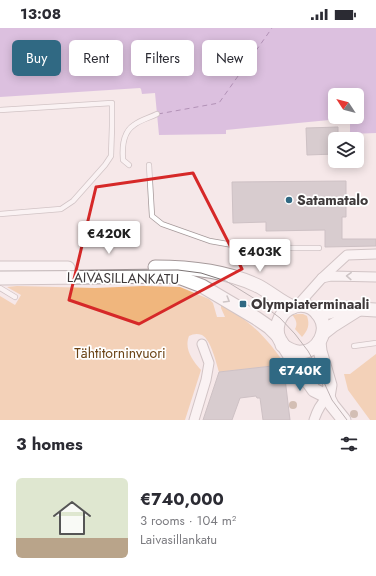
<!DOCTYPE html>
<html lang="en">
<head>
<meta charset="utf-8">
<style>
	body { margin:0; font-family:Jost,sans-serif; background:#f7f7f7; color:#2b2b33; height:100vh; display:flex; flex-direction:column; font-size:15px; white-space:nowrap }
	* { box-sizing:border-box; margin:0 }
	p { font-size:13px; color:#7c7c81 }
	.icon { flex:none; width:22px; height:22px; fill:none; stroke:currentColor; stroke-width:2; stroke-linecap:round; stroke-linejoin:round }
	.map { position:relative; height:392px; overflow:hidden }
	.side { display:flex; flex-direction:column; background:#fff; flex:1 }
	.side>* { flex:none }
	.guide { position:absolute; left:12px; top:12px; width:352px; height:36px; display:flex; gap:8px }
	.needle { width:26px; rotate:306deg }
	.controls { position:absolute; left:328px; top:60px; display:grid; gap:8px }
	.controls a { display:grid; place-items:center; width:36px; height:36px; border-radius:6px; background:#fff; box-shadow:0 2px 10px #0003; font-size:20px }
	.price { position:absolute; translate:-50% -34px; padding:0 9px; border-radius:4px; background:#fff; color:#222; font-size:13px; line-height:26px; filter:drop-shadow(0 1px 2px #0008) }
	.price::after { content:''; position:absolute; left:50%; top:24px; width:12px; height:9px; margin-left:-6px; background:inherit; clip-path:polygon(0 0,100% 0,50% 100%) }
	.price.on { background:#306983; color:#fff }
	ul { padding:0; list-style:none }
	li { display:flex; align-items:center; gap:12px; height:100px; padding:0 16px }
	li+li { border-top:1px solid #e1e1e2 }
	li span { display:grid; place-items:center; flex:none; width:112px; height:80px; border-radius:6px; color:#555 }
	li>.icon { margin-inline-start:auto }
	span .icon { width:48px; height:48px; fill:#fffc; stroke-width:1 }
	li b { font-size:17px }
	h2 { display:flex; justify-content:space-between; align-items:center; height:48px; padding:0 16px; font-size:17px }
	.pill { padding:0 14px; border-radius:6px; background:#fff; box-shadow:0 2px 10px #0003; font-size:14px; line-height:36px }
	.pill.on { background:#306983; color:#fff }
	.status { display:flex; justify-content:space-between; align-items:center; height:28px; padding:0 20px; background:#fff; direction:ltr }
	.status svg { height:11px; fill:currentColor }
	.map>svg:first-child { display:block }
</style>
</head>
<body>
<div class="status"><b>13:08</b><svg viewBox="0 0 49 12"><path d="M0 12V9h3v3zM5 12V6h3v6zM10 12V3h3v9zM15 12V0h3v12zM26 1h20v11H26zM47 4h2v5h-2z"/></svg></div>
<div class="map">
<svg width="376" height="392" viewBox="0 0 376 392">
	<rect width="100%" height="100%" fill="#f5e8e9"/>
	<!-- green -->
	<g fill="#f0b67d">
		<path d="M17,258L95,260L143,258L180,259L209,271L213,275L217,289H225L221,280V277C250,292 268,311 286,338L281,337L219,344C216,334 211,312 202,307C197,305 193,306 189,308C184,321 192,332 201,342L185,392H0V268L15,277L21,267L7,259Z"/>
		<path d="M298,286H303L307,288C310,297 308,302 302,309L295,301C298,296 296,291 292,287Z"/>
		<polygon points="376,326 376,392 370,392 348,362 344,346 350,346"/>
	</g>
	<!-- water -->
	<path fill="#bd91d3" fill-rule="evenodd" d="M0,0H376V105L350,106V90L226,102V106L159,107L155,65L142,66L141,61L140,60L0,69ZM335,67H357V89H335Z"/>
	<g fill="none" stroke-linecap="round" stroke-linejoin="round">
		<!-- ferry -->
		<polyline stroke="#5f2978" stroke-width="1" stroke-dasharray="5 4" stroke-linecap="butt" points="158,86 219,75 272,0"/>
	</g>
	<!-- building -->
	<g fill="#b4aab0" stroke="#9c9297">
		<polygon points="338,99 338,111 335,111 335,126 307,127 306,100"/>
		<polygon points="346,153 346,189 342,189 342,211 376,211 376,218 325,219 325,202 266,203 266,194 233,195 232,154"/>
		<polygon points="281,337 282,343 284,342 290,392 263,392 260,370 257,370 256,368 240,370 232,392 203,392 219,344"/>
	</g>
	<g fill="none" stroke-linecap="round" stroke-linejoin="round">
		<!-- lane casing -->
		<g stroke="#a5999a" stroke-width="6">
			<g id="lane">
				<polyline points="0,82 112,75 112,98 111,128 105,137 73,173 61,181 0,186"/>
				<path d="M129,137L123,132C122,120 123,104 134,97C140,92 149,90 157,86"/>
				<polyline points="149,137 152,188 162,196 210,213 250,220 319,220"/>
				<polyline points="0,260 15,269"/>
				<polyline points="354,318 376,315"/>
			</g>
		</g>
		<!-- street casing -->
		<g stroke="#a5999a" stroke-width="11">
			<g id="street">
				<polyline points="322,250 331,248 376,249"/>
				<polyline points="297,278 322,250 347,227 376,226"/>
				<polyline points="194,392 206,352 209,335 202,316"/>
				<path d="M314,392C317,383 320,376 328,369"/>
			</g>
		</g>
		<!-- secondary casing -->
		<g stroke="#a5999a" stroke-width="15">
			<g id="secondary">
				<path d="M155,239C187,239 226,243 256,257C269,263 280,274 293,279"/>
				<polyline points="0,240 68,240"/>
				<polyline points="0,250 168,248 181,250 202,258 256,290 269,299 278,308 280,312 292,331 314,362 328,369 332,377 344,392"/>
				<polyline points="317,285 323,285 329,284 342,280 376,282"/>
				<polyline points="323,305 332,298 359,281"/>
				<path d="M278,308C272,281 306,265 320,289C329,303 318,323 302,324C295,325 288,321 282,317"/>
				<polyline points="319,314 320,323 330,357 328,369"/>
			</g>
		</g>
		<!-- lane -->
		<use href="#lane" stroke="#fff" stroke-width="4.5"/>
		<!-- street -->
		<use href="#street" stroke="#fff" stroke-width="9"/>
		<!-- secondary -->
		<use href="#secondary" stroke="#fff" stroke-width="13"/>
		<!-- tram -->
		<polyline stroke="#7b7374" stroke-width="1" points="0,243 178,242 201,245 226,253 255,271 280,290 295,306 308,323 317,339 332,372 347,392"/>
	</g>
	<!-- trees -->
	<g fill="#a98d74">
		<circle cx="293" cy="377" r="4"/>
		<circle cx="354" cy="386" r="4"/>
	</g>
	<!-- one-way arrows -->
	<defs><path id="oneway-chevron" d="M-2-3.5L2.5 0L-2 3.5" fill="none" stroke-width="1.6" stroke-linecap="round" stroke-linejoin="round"/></defs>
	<g stroke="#9e9c9c">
		<use href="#oneway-chevron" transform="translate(349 248) rotate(-178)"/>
		<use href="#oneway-chevron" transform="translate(227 272) rotate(31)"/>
	</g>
	<!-- marked area -->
	<path d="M0 0H376V392H0ZM193,145L242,241L139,296L69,272L96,159Z" fill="#f5e8e9" fill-opacity=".55" fill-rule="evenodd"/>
	<path fill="none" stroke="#d62828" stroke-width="3" stroke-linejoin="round" d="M193,145L242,241L139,296L69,272L96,159Z"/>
	<!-- markers -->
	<g fill="#306983" stroke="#fff" stroke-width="1.5">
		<circle cx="289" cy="172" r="4"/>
		<rect x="239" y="272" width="8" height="8" rx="2"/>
	</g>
	<g text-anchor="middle" stroke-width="3.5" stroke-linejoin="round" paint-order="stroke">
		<!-- poi labels -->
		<g font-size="14" font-weight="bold" fill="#3e393a" stroke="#fff" text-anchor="start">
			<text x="297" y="177">Satamatalo</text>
			<text x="251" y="281">Olympiaterminaali</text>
		</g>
		<!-- street labels -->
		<g font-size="14" fill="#3e393a" stroke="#fff">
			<text transform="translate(123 250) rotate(1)" y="5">LAIVASILLANKATU</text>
		</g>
		<!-- park labels -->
		<g font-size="14" fill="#6a4214" stroke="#fff">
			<text x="120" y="330">Tähtitorninvuori</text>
		</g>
	</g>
</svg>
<div class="controls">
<a><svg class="needle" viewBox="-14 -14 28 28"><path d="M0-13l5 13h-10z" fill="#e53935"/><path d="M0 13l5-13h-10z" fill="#7c7c81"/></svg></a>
<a><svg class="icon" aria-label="layers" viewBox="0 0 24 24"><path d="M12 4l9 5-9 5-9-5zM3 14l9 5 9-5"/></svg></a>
</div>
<b class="price" style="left:109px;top:227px">€420K</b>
<b class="price" style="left:260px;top:245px">€403K</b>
<b class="price on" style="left:300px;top:364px">€740K</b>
<div class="guide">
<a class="pill on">Buy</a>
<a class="pill">Rent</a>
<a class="pill">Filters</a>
<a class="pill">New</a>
</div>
</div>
<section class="side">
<h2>3 homes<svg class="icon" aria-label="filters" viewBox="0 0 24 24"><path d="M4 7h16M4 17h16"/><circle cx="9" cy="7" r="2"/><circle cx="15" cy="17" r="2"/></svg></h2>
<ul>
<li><span style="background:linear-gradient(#dfe7d0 75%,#b9a48a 0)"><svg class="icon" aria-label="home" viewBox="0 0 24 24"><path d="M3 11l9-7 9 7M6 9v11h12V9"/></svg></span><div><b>€740,000</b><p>3 rooms · 104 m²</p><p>Laivasillankatu</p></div></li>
</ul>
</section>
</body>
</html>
